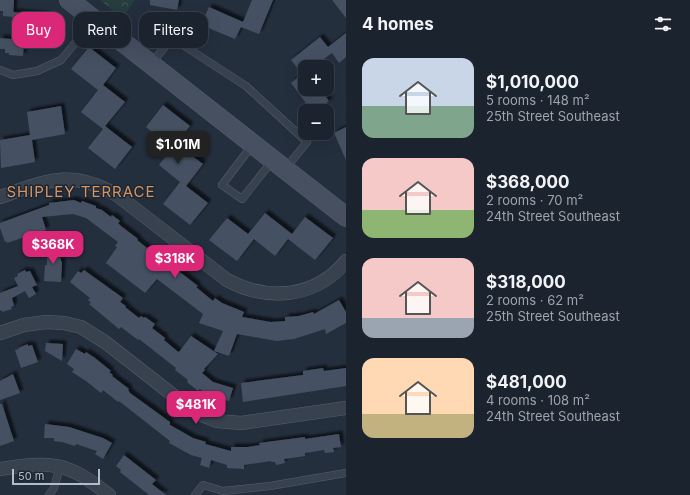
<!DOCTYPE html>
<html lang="en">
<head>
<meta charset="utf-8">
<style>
	body { margin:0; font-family:Inter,sans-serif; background:#242b36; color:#f1f3f6; height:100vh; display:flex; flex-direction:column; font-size:15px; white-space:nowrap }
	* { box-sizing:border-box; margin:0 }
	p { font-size:13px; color:#a0a4aa }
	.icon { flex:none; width:22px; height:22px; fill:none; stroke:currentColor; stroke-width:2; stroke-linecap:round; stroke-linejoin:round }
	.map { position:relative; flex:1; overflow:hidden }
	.side { display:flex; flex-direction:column; background:#1b232e; width:344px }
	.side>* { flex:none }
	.hud { position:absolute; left:12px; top:12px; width:274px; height:36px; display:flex; gap:8px }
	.controls { position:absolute; left:298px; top:60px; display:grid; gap:8px }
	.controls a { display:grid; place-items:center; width:36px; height:36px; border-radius:8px; background:#1b232e; box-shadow:0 4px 16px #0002,0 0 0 1px #39404a; font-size:20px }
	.scale { position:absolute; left:12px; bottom:10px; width:88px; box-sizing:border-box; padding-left:4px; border:2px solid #b4bcc9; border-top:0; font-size:11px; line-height:14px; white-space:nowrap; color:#b4bcc9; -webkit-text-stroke:3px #1d2633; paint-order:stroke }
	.price { position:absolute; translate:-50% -34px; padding:0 9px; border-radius:8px; background:#db2777; color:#fff; font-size:13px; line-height:26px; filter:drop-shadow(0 1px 2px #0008) }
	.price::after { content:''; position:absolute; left:50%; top:24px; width:12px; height:9px; margin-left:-6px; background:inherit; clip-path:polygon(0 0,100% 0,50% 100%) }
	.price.on { background:#222; color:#fff }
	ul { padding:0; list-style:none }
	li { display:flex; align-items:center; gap:12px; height:100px; padding:0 16px }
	li span { display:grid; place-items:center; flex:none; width:112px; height:80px; border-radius:12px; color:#555 }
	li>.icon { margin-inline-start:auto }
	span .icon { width:48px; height:48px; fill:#fffc; stroke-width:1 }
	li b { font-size:17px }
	h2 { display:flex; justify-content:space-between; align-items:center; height:48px; padding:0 16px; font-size:17px }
	.chip { padding:0 14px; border-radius:12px; background:#1b232e; box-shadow:0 4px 16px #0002,0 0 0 1px #39404a; font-size:14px; line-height:36px }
	.chip.on { background:#db2777; color:#fff }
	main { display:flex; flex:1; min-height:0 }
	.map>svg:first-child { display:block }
</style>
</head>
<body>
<main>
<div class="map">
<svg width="346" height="495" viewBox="0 0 346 495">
	<defs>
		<pattern id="forest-crowns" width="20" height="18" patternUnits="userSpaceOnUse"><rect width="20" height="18" fill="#263c3f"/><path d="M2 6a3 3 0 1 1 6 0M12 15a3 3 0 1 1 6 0" fill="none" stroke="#435659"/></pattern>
		<filter id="shadow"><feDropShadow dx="3.5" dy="-3.5" stdDeviation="1" flood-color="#0009"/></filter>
	</defs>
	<rect width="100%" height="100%" fill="#242f3e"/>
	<!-- forest -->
	<polygon fill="url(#forest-crowns)" points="100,0 135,0 122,18"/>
	<!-- building -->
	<g fill="#455162" filter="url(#shadow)">
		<polygon points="0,0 14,0 13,17 3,16 3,11 0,11"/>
		<polygon points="150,0 179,0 177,10 150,5"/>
		<polygon points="252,0 273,0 259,34 241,27 235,39 201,25 209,7 243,22"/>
		<polygon points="332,0 346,0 346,18"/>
		<polygon points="13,12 47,15 45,43 24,41 23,56 9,55 9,53 5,53 5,49 0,49 0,38 11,39"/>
		<polygon points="346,33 346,57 339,63 332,53 313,67 305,67 305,89 320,89 329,101 316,111 312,111 291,83 302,74 291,60 320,37 328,47"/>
		<polygon points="89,47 116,68 103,85 125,102 105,126 132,147 115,169 88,148 103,129 81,112 98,90 71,69"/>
		<polygon points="163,105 190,126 176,144 203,164 186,186 208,203 190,225 163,204 180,182 159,165 172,148 146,127"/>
		<polygon points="61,106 65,134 32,140 35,162 1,168 0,140 30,135 27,112"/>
		<polygon points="346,127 346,160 334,133"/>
		<polygon points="74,200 81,203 82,201 96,206 96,208 102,210 111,217 112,215 120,221 118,223 121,226 138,239 137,240 167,264 168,263 198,286 196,287 213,301 215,298 222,303 244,312 242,317 271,322 285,321 285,317 299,316 313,312 314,314 339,300 346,312 346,323 326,334 325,329 294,339 285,340 277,341 237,334 229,356 214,351 223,331 199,323 203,314 157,279 145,293 106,263 117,247 115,246 118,242 86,218 73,214 42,217 46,230 7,243 7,241 5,242 0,228 0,223 49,205 49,203"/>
		<polygon points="265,213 292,234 305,217 333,238 315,260 288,239 275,256 254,239 237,261 209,240 227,218 248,234"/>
		<polygon points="55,243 62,263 61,282 44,281 45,265 47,265 47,246"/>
		<polygon points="25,270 26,272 30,271 37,285 32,287 36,294 29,298 25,291 12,298 14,306 11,307 12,309 2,312 2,310 0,311 0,293 18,286 14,278 18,276 17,274"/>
		<polygon points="84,270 123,298 120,302 126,306 125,307 139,318 141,316 144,318 145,317 155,324 152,328 165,338 164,340 177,351 179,352 191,336 218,354 204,369 205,370 202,373 213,382 233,388 229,401 207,395 200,389 198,391 187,382 188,380 175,370 176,368 139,339 138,340 121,327 119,329 89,304 91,303 88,300 90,298 70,282 78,271 81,273"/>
		<polygon points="46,343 63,344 62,361 45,351"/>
		<polygon points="28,344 28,346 32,345 38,362 21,368 15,350 19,349 18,348"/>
		<polygon points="76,349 85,354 86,352 95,358 111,371 109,372 113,375 112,376 129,389 128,390 130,393 170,422 170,425 193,438 206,442 205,444 231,451 231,447 248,447 260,445 259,443 305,437 305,439 339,434 341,447 333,448 334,452 325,453 324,450 305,453 305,456 284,459 285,463 276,465 275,462 271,462 271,461 244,465 244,469 227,468 227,465 211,460 209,468 200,465 202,458 191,455 169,443 170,441 119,401 118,402 103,390 101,393 86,381 72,372 74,369 67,364"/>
		<polygon points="323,368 324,371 346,368 346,386 243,402 241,383 303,375 303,371"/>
		<polygon points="13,374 20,393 0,400 0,381"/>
		<polygon points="0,404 2,404 14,441 0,446"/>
		<polygon points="45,424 69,427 103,438 112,443 103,459 95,454 97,451 76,444 75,446 62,442 54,441 54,438 44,438"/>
		<polygon points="124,455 156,480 152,484 166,495 149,495 120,472 121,470 116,466"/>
	</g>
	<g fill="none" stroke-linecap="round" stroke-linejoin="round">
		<!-- lane casing -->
		<g stroke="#565f6c" stroke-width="8">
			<g id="lane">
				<polyline points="151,64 172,38 246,86 307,142 285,169"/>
				<polyline points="0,70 13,75 37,71 61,60 94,20"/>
				<polyline points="253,144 222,185 242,199 272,161"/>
				<polyline points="49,495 54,488 60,466"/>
				<polyline points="195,495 203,485 223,491 270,486 346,473"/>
			</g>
		</g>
		<!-- street casing -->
		<g stroke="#565f6c" stroke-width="14">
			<g id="street">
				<path d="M0,197C47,181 70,168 117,195L227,280C268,302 316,298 346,261"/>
				<polyline points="0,333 24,325 46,322 64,323 81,327 105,342 187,406 204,416 217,421 241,423 346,408"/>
				<path d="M0,469C51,461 67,461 109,495"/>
			</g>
		</g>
		<!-- secondary casing -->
		<g stroke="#565f6c" stroke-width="20">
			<polyline id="secondary" points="69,0 346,217"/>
		</g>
		<!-- lane -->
		<use href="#lane" stroke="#38414e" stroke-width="7"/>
		<!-- street -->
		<use href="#street" stroke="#38414e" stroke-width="13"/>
		<!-- secondary -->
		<use href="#secondary" stroke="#465061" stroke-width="19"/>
	</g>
	<g text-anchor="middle" stroke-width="3" stroke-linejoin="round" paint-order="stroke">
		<!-- neighbourhood labels -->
		<g font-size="15" letter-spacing="1" fill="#d59563" stroke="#1d2633">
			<text x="81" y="197">SHIPLEY TERRACE</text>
		</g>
	</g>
</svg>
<div class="controls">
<a>+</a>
<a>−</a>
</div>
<div class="scale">50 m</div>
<b class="price on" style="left:178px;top:165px">$1.01M</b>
<b class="price" style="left:53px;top:265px">$368K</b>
<b class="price" style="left:175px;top:279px">$318K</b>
<b class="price" style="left:196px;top:425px">$481K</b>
<div class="hud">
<a class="chip on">Buy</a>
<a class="chip">Rent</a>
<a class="chip">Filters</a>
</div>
</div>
<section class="side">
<h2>4 homes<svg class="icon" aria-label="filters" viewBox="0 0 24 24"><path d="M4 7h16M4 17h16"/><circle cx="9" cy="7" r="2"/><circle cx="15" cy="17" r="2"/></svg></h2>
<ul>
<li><span style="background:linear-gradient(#c9d6e8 60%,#7fa58c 0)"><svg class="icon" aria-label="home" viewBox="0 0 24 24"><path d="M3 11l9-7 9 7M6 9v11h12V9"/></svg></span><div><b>$1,010,000</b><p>5 rooms · 148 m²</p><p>25th Street Southeast</p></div></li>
<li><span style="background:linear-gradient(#f6c9c9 65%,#8fb573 0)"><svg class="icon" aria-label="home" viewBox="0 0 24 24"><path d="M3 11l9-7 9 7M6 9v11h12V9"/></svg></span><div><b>$368,000</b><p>2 rooms · 70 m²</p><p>24th Street Southeast</p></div></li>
<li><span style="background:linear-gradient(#f6c9c9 75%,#9aa5b1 0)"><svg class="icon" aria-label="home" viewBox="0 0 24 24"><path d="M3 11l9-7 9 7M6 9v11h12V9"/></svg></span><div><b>$318,000</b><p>2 rooms · 62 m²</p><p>25th Street Southeast</p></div></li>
<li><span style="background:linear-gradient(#ffd9b3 70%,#c2b280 0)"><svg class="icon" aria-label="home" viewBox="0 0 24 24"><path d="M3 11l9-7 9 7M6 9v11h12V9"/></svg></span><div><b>$481,000</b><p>4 rooms · 108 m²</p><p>24th Street Southeast</p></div></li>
</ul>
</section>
</main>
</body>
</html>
